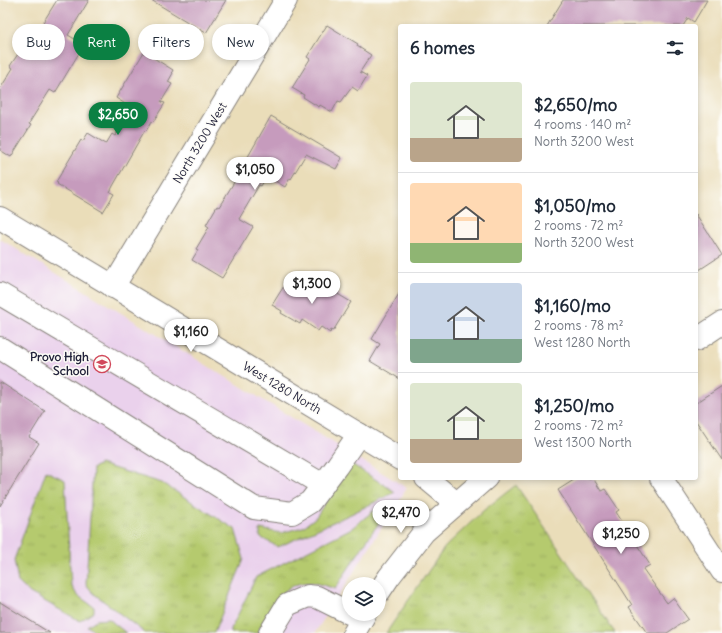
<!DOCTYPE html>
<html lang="en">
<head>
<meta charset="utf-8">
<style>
	body { margin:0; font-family:Delius,sans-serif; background:#f2f2f3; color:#1f2937; height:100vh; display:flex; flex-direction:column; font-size:15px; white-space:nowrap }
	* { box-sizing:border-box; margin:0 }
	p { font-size:13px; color:#747a83 }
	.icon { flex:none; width:22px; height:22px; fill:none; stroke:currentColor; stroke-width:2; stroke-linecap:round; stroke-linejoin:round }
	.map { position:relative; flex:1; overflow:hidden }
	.details { position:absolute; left:398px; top:24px; width:300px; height:456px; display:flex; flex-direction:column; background:#fff; border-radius:4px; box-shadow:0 2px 6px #0003 }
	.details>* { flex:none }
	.banner { position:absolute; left:12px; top:24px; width:326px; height:36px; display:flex; gap:8px }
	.tools { position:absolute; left:342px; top:577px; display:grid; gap:8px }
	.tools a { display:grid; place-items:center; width:44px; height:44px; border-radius:50%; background:#fff; box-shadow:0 2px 6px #0003; font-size:20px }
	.price { position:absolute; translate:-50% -34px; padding:0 9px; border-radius:14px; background:#fff; color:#222; font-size:13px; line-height:26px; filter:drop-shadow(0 1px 2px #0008) }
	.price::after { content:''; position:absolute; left:50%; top:24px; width:12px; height:9px; margin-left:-6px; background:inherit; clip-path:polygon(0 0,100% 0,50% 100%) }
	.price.active { background:#0b8043; color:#fff }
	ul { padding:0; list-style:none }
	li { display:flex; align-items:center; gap:12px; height:100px; padding:0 12px }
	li+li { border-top:1px solid #e0e1e3 }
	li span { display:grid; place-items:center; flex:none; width:112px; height:80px; border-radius:4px; color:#555 }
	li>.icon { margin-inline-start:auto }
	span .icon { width:48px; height:48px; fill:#fffc; stroke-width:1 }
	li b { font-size:17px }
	h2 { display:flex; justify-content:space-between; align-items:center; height:48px; padding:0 12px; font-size:17px }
	.tag { padding:0 14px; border-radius:18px; background:#fff; box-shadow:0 2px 6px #0003; font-size:14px; line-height:36px }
	.tag.active { background:#0b8043; color:#fff }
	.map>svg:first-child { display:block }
</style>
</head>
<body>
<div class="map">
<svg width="722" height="633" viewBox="0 0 722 633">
	<defs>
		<pattern id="grass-tufts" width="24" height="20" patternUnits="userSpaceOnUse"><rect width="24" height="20" fill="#b5ca6e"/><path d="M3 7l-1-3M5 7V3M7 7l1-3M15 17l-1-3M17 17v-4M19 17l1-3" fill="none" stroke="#9bad60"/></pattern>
	</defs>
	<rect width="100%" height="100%" fill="#fdfcf7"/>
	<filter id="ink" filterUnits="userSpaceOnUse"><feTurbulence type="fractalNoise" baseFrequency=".025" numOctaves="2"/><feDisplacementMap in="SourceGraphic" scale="8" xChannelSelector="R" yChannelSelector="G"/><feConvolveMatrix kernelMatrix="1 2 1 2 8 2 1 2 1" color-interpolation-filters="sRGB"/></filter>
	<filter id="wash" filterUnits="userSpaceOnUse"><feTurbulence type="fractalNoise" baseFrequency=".012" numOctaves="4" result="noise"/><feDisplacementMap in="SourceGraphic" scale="16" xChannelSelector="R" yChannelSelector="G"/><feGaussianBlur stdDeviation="0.9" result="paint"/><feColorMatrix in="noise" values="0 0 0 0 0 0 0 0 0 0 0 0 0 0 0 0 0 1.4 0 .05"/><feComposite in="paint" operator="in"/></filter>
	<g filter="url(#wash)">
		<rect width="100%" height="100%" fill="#eaddb9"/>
		<!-- built -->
		<polygon fill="#ead1ec" points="0,239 407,488 315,633 0,633"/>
		<!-- grass -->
		<g fill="url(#grass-tufts)" stroke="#6c7654">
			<polygon points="350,463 395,492 351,514 278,547 260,537 260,529 281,533 303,527 316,517"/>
			<polygon points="100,464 162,483 235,529 244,559 214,633 145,633 93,593 86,584 93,468"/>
			<polygon points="46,471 65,480 71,585 77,595 94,607 94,612 80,621 30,593 18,582 14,560"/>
			<polygon points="516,485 615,633 386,633 445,547 484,510"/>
			<path d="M396,502L373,531L335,589C287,570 278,597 257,633H231V629L256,577L352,528L372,512Z"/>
			<polygon points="109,619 126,633 98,633 87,626 96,620"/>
		</g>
		<g id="blocks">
			<!-- building -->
			<g fill="#c69bbd">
				<polygon points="57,0 89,0 68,35 83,44 78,52 79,53 55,93 50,90 31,120 29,124 31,125 11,157 0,150 0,89 13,68 10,66 20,51 22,53 25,47 27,48"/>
				<polygon points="151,0 226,0 206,33"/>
				<polygon points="563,0 707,0 694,22 688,18 683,26 547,26"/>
				<polygon points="327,25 358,44 357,46 371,55 360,72 367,76 358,91 352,87 341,102 338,101 332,112 320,105 319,107 303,97 304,95 292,88 310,59 307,57"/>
				<polygon points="144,52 173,70 172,72 173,73 168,82 172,84 161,102 165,103 153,122 152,121 146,131 145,130 113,186 110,192 114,194 103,212 57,184 58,183 56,182 81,140 83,141 88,133 106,144 112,134 115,136 133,109 116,98"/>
				<polygon points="271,116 342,158 336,169 306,154 291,179 290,178 285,187 267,176 261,186 259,185 239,219 253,227 222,278 192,260 198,250 196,249 209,227 206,225 217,206 219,207 225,197 246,163 245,162"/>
				<polygon points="696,214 722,255 696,272"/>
				<polygon points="304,274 351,302 333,331 331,330 330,333 321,327 318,331 302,320 300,324 281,313 282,311 272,305 284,286 293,291"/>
				<polygon points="400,292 400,379 370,361 380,344 372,339"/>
				<polygon points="0,382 45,411 29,437 39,443 0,506"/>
				<polygon points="722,386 722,460 696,421 696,403"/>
				<polygon points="577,478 593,478 601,491 605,489 619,510 616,512 650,565 643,569 667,603 673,598 688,619 667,633 647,633 629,607 632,605 558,490"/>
				<polygon points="0,602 50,633 0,633"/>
			</g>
		</g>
	</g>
	<g filter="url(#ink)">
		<use href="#blocks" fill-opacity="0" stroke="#86807a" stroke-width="1"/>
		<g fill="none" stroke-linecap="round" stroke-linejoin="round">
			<!-- minor casing -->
			<g stroke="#86807a" stroke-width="24">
				<g id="minor">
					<polyline points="0,218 400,459"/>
					<polyline points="113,287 286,0"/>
					<polyline points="0,294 323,485"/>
					<polyline points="696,340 722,323"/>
					<polyline points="0,348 254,508 292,513 310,502 337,466 359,434"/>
					<polyline points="426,478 456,503"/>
					<polyline points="661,478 722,571"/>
					<polyline points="379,592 389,577 424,532 486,478"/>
					<polyline points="270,633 287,605 308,596 317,597 349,613"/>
					<polyline points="354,633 365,614"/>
				</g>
			</g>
			<!-- minor -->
			<use href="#minor" stroke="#fff" stroke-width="22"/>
		</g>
	</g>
	<!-- icons -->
	<defs>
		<g id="school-ring" transform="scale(0.9)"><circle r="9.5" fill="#fdfcf7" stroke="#d1495b" stroke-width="1.5"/><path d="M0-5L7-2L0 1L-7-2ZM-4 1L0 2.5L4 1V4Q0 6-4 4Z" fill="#d1495b"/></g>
	</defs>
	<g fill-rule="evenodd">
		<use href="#school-ring" x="102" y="364"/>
	</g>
	<g text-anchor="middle" stroke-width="3" stroke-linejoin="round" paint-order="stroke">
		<!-- street labels -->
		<g font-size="12" fill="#22223b" stroke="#fdfcf7">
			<text transform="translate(200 143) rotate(-59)" y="4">North 3200 West</text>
			<text transform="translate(282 388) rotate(31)" y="4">West 1280 North</text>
		</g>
		<!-- poi labels -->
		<g font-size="12" font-weight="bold" fill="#22223b" stroke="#fdfcf7" text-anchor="end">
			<text x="89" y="361">Provo High<tspan x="89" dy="14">School</tspan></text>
		</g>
	</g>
</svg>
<div class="tools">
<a><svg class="icon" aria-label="layers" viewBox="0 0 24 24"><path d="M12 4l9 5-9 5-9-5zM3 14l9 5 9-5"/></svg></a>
</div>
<b class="price active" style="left:118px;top:136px">$2,650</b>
<b class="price" style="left:255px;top:191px">$1,050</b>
<b class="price" style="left:312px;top:305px">$1,300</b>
<b class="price" style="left:191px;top:353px">$1,160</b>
<b class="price" style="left:401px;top:534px">$2,470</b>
<b class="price" style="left:621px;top:555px">$1,250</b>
<div class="banner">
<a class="tag">Buy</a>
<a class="tag active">Rent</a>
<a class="tag">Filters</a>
<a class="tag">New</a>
</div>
<section class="details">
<h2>6 homes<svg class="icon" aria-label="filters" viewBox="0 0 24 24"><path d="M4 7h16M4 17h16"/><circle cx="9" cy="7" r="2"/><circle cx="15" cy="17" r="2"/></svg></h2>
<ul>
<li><span style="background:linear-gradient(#dfe7d0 70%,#b9a48a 0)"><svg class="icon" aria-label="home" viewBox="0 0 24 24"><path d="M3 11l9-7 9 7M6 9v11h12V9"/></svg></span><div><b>$2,650/mo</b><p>4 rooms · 140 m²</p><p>North 3200 West</p></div></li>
<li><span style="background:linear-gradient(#ffd9b3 75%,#8fb573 0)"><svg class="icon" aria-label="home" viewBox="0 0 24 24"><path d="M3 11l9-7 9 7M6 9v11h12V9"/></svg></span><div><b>$1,050/mo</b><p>2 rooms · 72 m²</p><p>North 3200 West</p></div></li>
<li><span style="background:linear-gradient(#c9d6e8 70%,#7fa58c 0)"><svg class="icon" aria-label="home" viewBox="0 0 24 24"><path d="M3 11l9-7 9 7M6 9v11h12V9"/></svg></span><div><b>$1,160/mo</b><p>2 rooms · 78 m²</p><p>West 1280 North</p></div></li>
<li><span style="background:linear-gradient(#dfe7d0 70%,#b9a48a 0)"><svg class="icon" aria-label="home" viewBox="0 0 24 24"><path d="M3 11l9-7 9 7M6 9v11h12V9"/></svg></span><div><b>$1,250/mo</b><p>2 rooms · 72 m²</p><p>West 1300 North</p></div></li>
</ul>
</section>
</div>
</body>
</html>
